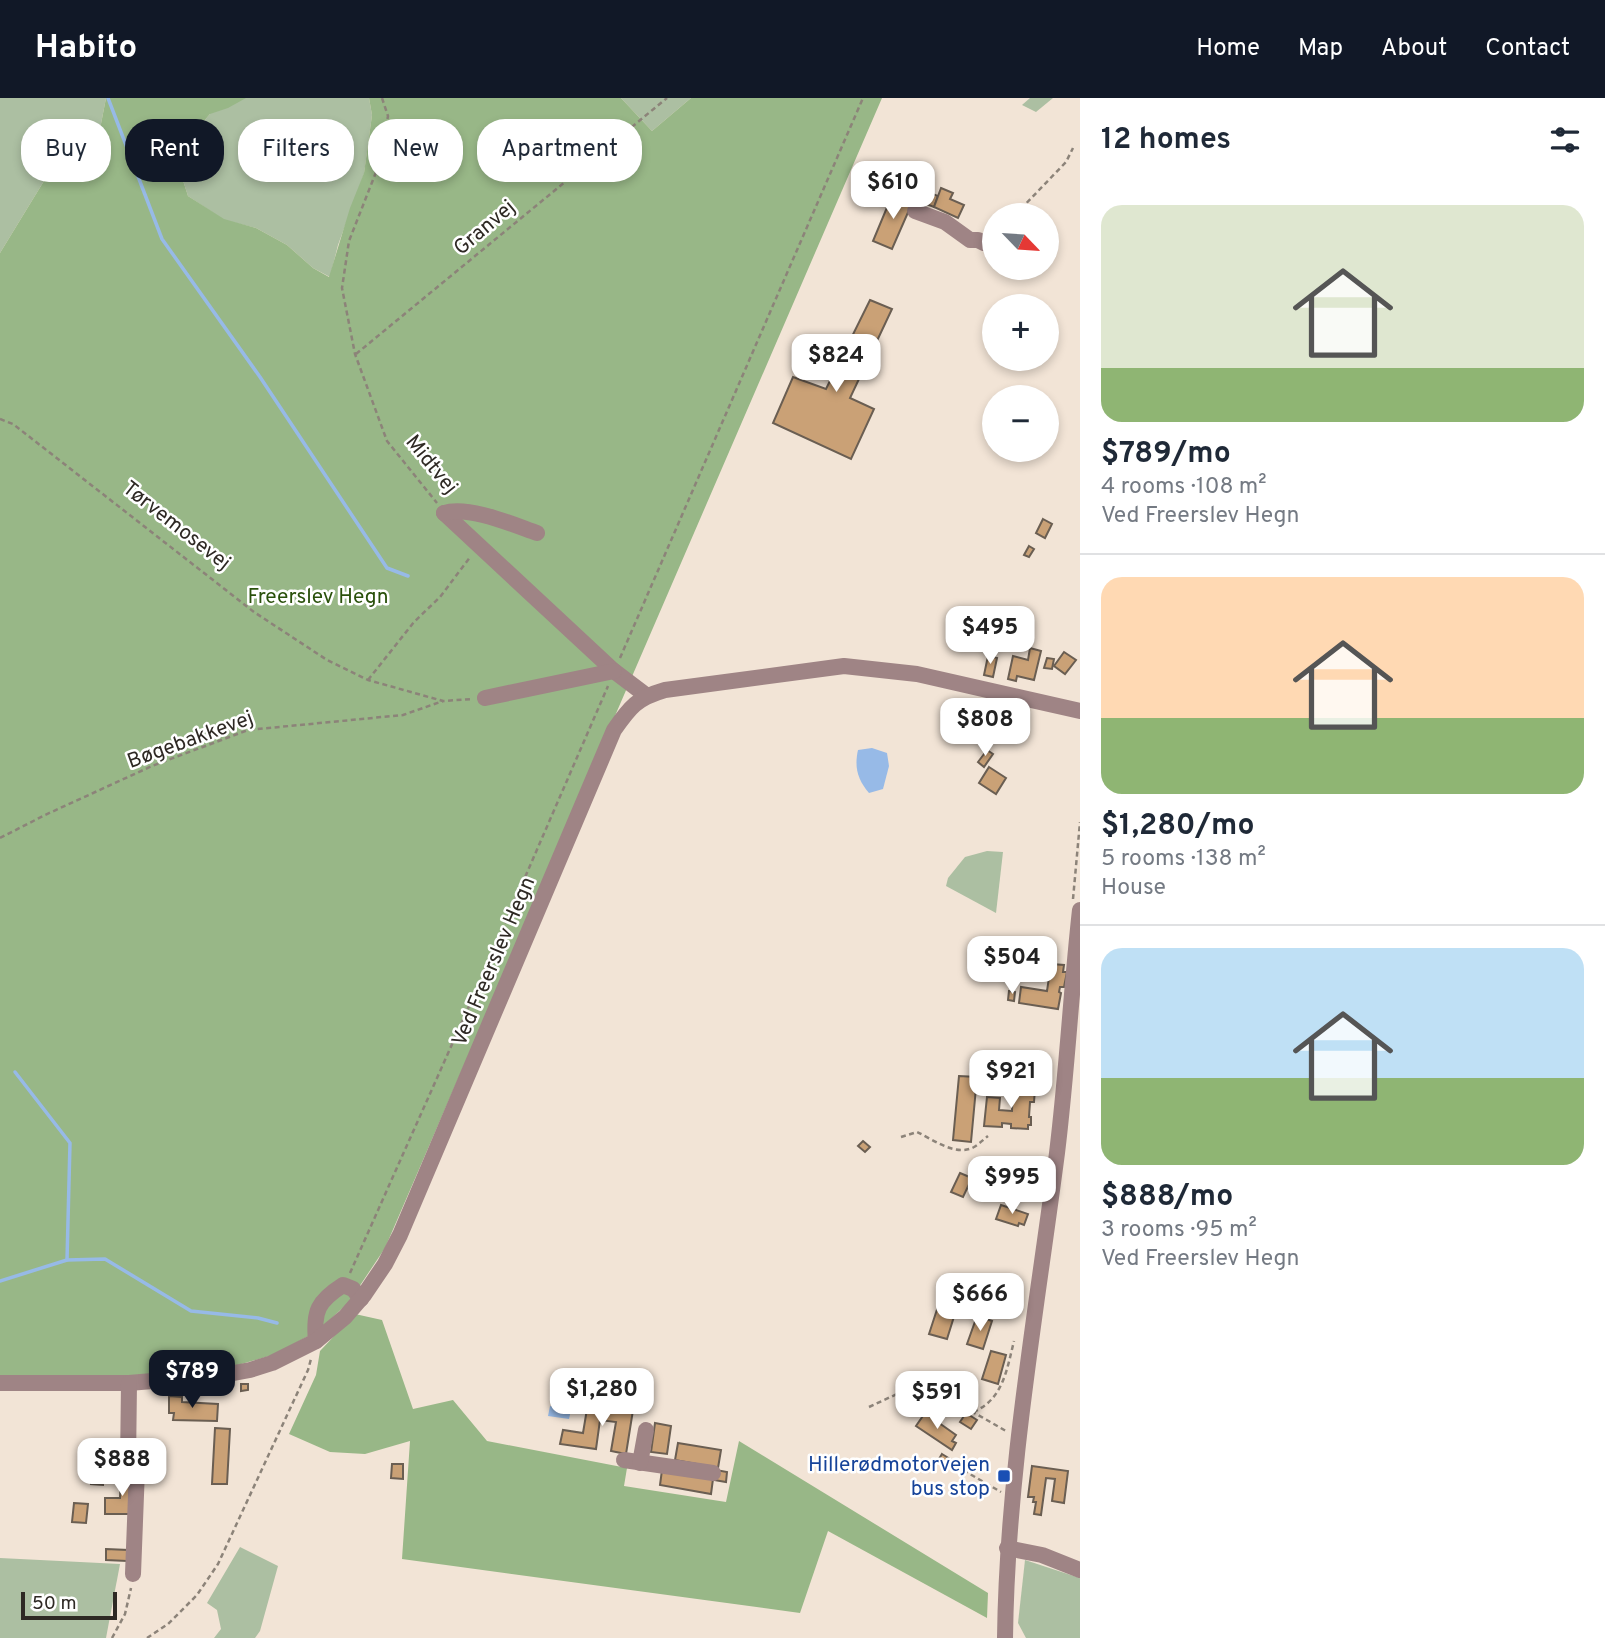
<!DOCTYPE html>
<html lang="en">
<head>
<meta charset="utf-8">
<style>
	body { margin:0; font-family:Overpass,sans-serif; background:#f6f6f7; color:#1f2937; height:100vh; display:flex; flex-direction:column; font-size:26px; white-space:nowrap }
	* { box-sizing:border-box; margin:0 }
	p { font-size:23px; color:#747a83 }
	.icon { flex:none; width:38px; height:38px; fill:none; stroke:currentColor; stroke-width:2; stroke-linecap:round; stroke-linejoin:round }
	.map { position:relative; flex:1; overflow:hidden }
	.details { display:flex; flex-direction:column; background:#fff; width:525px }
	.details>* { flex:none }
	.guide { position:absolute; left:21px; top:21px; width:665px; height:63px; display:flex; gap:14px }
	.needle { width:46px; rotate:115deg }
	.controls { position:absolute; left:982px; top:105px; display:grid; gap:14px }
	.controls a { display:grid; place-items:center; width:77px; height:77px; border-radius:50%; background:#fff; box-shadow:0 4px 10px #0003; font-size:35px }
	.scale { position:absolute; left:21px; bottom:18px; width:96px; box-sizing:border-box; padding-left:7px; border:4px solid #2e2924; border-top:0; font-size:19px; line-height:24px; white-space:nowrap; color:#2e2924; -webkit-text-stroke:5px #fff; paint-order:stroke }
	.price { position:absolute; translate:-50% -60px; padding:0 16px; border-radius:14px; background:#fff; color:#222; font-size:23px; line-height:46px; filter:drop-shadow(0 2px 4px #0008) }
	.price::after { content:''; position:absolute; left:50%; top:42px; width:21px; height:16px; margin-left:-10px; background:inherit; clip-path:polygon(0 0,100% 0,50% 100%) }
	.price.selected { background:#111827; color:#fff }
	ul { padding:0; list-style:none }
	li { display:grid; align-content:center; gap:14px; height:371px; padding:0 21px }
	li+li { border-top:2px solid #e0e1e3 }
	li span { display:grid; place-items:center; height:217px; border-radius:21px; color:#555 }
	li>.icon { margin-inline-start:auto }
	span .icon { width:126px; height:126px; fill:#fffc; stroke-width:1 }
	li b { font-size:30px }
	h2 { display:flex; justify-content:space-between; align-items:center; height:84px; padding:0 21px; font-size:30px }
	.chip { padding:0 24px; border-radius:28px; background:#fff; box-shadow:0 4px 10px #0003; font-size:24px; line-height:63px }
	.chip.selected { background:#111827; color:#fff }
	header { display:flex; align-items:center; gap:42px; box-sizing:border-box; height:98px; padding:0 35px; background:#111827; color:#fff }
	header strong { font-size:33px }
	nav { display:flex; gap:38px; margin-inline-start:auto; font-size:24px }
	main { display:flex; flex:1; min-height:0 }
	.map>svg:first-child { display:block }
</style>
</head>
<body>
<header>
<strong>Habito</strong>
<nav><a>Home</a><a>Map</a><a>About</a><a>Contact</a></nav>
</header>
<main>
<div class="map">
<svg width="1080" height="1540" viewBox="0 0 1080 1540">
	<rect width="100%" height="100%" fill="#f2e4d6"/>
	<!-- green -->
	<g fill="#acbfa2">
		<polygon points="0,0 106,0 100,31 47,78 0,155"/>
		<polygon points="200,0 369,0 372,17 364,76 338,147 330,179 313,170 287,147 256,130 224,122 188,98 180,73 192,37 210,16"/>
		<polygon points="621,0 691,0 652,33"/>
		<polygon points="1030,0 1053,0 1036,14 1022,7"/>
		<polygon points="987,753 1003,754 996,815 946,788 948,780 965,759"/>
		<polygon points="240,1449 278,1468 260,1533 255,1540 214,1540 221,1531 217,1512 207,1505"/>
		<polygon points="0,1460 120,1466 106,1540 0,1540"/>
		<polygon points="1025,1462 1080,1480 1080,1540 1026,1540 1018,1525"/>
	</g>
	<!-- forest -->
	<g fill="#98b787">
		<polygon points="106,0 246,0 228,10 210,16 192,37 180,73 188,98 224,121 256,130 287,147 313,170 329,179 350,110 364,75 372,17 369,0 621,0 652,33 691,0 882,0 385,1150 349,1204 319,1232 276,1256 221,1272 130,1279 0,1280 0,155 47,78 100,31"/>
		<polygon points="355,1216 382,1222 413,1311 453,1302 487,1343 627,1370 624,1388 726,1404 739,1343 988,1495 987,1520 828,1433 800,1515 402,1461 410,1343 365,1356 330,1354 289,1336 316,1277 320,1253"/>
	</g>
	<!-- water -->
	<g fill="#97bae7">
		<path d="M872,650L887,655L889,668L883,691L869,695C858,682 854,670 858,652Z"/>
		<polygon points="550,1308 571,1312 569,1321 548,1318"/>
	</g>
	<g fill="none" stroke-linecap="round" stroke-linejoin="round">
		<!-- stream -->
		<g stroke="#97bae7" stroke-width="3.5">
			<polyline points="108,0 162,141 260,279 387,470 408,478"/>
			<polyline points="15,974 70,1045 67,1162"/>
			<polyline points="0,1183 67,1162 105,1161 191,1213 258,1220 277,1225"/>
		</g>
	</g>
	<!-- building -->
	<g fill="#caa176" stroke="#6a5e52" stroke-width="2">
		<polygon points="915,89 938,98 934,109 910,100"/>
		<polygon points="941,90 953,95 950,101 964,107 958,120 934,109"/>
		<polygon points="893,95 913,103 892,151 873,143"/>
		<polygon points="870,202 892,211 850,300 874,311 851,361 773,325 793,279 826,291"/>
		<polygon points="1043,421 1052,426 1045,440 1036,435"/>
		<polygon points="1029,448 1034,451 1029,459 1024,457"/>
		<polygon points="1030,550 1041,553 1034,582 1017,578 1016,583 1008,581 1013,558 1028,562"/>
		<polygon points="1064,554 1076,562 1065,576 1054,568"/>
		<polygon points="988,558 997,560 993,579 984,577"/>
		<polygon points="1047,560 1054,561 1052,571 1044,570"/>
		<polygon points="1005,609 1017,612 1014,621 1003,618"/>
		<polygon points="987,652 993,656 984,669 978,664"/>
		<polygon points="989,669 1006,680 996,696 979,685"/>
		<polygon points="1051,866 1064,867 1063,874 1067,874 1064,889 1060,889 1059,894 1061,895 1058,911 1019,905 1021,889 1047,893"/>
		<polygon points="1009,893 1015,894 1014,903 1008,902"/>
		<polygon points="959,978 977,979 971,1044 953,1042"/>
		<polygon points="1013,990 1035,991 1034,1004 1030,1004 1029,1019 1031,1019 1031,1027 1028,1027 1028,1031 1011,1030 1011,1026 1002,1025 1002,1029 984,1028 987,999 1000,1000 999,1012 1012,1013"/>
		<polygon points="863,1043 870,1049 865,1054 858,1048"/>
		<polygon points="960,1075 972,1080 963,1099 951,1094"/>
		<polygon points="1001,1107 1028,1116 1024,1127 1019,1125 1018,1128 996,1121"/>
		<polygon points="944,1190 961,1196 947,1241 929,1236"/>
		<polygon points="977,1218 992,1223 983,1251 967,1246"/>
		<polygon points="991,1253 1006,1257 998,1286 982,1281"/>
		<polygon points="241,1286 248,1286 248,1292 241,1293"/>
		<polygon points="169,1298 182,1299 182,1304 218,1306 217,1323 173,1322 174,1315 169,1315"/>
		<polygon points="588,1305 633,1312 626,1356 611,1353 616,1324 600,1322 596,1351 560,1346 563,1332 583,1335"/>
		<polygon points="925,1315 956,1337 952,1343 956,1345 952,1352 916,1328"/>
		<polygon points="966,1315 977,1322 971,1331 960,1324"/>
		<polygon points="655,1325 671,1328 667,1356 651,1354"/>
		<polygon points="215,1330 230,1331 227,1386 212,1386"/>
		<polygon points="678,1345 721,1352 718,1370 675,1362"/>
		<polygon points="942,1356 955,1364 951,1370 939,1361"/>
		<polygon points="92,1361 115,1362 115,1379 103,1378 103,1387 91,1386"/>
		<polygon points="392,1366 403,1366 403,1381 391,1380"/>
		<polygon points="1032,1368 1068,1373 1064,1405 1052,1403 1055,1381 1046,1380 1041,1417 1034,1416 1036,1404 1033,1404 1034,1399 1028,1399"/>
		<polygon points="662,1372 713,1381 711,1396 660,1387"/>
		<polygon points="716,1372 727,1374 726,1384 714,1382"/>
		<polygon points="121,1375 132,1375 132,1416 105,1416 105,1400 120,1400"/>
		<polygon points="74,1405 88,1406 86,1425 72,1424"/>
		<polygon points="106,1451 128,1452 127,1463 106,1462"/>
	</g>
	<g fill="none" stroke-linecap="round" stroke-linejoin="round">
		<!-- path -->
		<g stroke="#8c8379" stroke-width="2.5" stroke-dasharray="5 3.5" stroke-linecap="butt">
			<polyline points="382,0 388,18 380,64 349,143 342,190 355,256 387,343 437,405"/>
			<polyline points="1015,117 1066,64 1073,50"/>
			<polyline points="356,256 667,0"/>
			<polyline points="0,321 13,326 254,514 327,562 368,582 443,603 473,601"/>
			<polyline points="620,560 863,0"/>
			<polyline points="368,582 414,524 440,499 471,458"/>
			<polyline points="0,740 45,717 152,668 248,632 403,617 443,603"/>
			<polyline points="1073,801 1080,724"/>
			<path d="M901,1039L917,1034C934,1042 956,1059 974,1049C979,1046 983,1042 988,1038"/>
			<polyline points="350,1175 470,906 608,588"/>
			<polyline points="869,1309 897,1296 921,1291 952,1302 1006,1333"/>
			<path d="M973,1314C1003,1302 1007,1271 1014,1243"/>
			<polyline points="956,1368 1001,1394"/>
			<polyline points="112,1540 125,1516 131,1490"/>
			<polyline points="147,1540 168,1526 197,1497 218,1466 308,1272 311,1261"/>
		</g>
		<!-- minor -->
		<g stroke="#9f8485" stroke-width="16">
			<polyline points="915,113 945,124 970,142 978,142 984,145"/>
			<polyline points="444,415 614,573 647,598"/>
			<path d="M444,415C468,407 514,427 537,435"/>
			<polyline points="485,600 614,573"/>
			<path d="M316,1243C313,1213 318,1203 343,1187L353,1191L361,1201"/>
			<path d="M0,1285H129L223,1277L250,1272L272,1265L316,1243L345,1219L364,1197L385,1166L400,1137L614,632C630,609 637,600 665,592L844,568L917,576L1080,613"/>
			<polyline points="129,1285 128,1366 137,1371 133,1476"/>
			<polyline points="624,1362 713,1375"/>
			<polyline points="640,1365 646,1332"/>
			<polyline points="1007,1450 1042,1457 1080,1472"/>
			<path d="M1005,1540C1007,1377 1036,1216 1057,1055C1067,974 1071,893 1080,812"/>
		</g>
	</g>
	<!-- markers -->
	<rect fill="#1a4fb4" stroke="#fff" stroke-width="2.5" x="997" y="1371" width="14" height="14" rx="3.5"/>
	<g text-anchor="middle" stroke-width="5" stroke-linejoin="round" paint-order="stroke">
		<!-- street labels -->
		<g font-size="21" fill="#2e2924" stroke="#fff">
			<text transform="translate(484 129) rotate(-40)" y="7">Granvej</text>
			<text transform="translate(432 366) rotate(51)" y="7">Midtvej</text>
			<text transform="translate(177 427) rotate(38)" y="7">Tørvemosevej</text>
			<text transform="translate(190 641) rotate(-20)" y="7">Bøgebakkevej</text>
			<text transform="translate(493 863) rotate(-67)" y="7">Ved Freerslev Hegn</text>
		</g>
		<!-- park labels -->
		<g font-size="21" fill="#2a510b" stroke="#fff">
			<text x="318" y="505">Freerslev Hegn</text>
		</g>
		<!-- transit labels -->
		<g font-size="21" fill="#164399" stroke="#fff" text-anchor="end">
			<text x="990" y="1373">Hillerødmotorvejen<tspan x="990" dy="24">bus stop</tspan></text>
		</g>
	</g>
</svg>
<div class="controls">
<a><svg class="needle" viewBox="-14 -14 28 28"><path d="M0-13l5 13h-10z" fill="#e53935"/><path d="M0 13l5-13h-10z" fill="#747a83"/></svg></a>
<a>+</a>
<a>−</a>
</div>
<div class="scale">50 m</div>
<b class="price" style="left:893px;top:123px">$610</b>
<b class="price" style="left:836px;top:296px">$824</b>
<b class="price" style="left:990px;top:568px">$495</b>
<b class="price" style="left:985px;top:660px">$808</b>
<b class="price" style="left:1012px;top:898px">$504</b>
<b class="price" style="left:1011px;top:1012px">$921</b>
<b class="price" style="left:1012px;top:1118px">$995</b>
<b class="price" style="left:980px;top:1235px">$666</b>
<b class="price selected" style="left:192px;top:1312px">$789</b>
<b class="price" style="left:602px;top:1330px">$1,280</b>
<b class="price" style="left:937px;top:1333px">$591</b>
<b class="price" style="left:122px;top:1400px">$888</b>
<div class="guide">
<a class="chip">Buy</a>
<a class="chip selected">Rent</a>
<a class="chip">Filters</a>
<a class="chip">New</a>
<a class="chip">Apartment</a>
</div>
</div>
<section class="details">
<h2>12 homes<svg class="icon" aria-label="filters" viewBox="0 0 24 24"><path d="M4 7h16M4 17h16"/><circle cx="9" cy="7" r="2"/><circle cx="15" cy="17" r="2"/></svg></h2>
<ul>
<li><span style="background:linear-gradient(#dfe7d0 75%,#8fb573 0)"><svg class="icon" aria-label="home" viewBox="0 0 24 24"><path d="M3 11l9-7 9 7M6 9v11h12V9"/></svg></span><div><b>$789/mo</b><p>4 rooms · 108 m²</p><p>Ved Freerslev Hegn</p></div></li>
<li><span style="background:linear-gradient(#ffd9b3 65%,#8fb573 0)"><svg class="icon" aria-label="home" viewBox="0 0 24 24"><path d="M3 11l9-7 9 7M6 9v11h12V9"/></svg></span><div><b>$1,280/mo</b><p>5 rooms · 138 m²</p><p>House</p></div></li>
<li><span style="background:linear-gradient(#bfe0f5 60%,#8fb573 0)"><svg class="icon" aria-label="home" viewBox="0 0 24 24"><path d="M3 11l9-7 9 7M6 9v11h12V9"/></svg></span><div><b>$888/mo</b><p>3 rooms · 95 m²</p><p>Ved Freerslev Hegn</p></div></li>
</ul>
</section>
</main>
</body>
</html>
